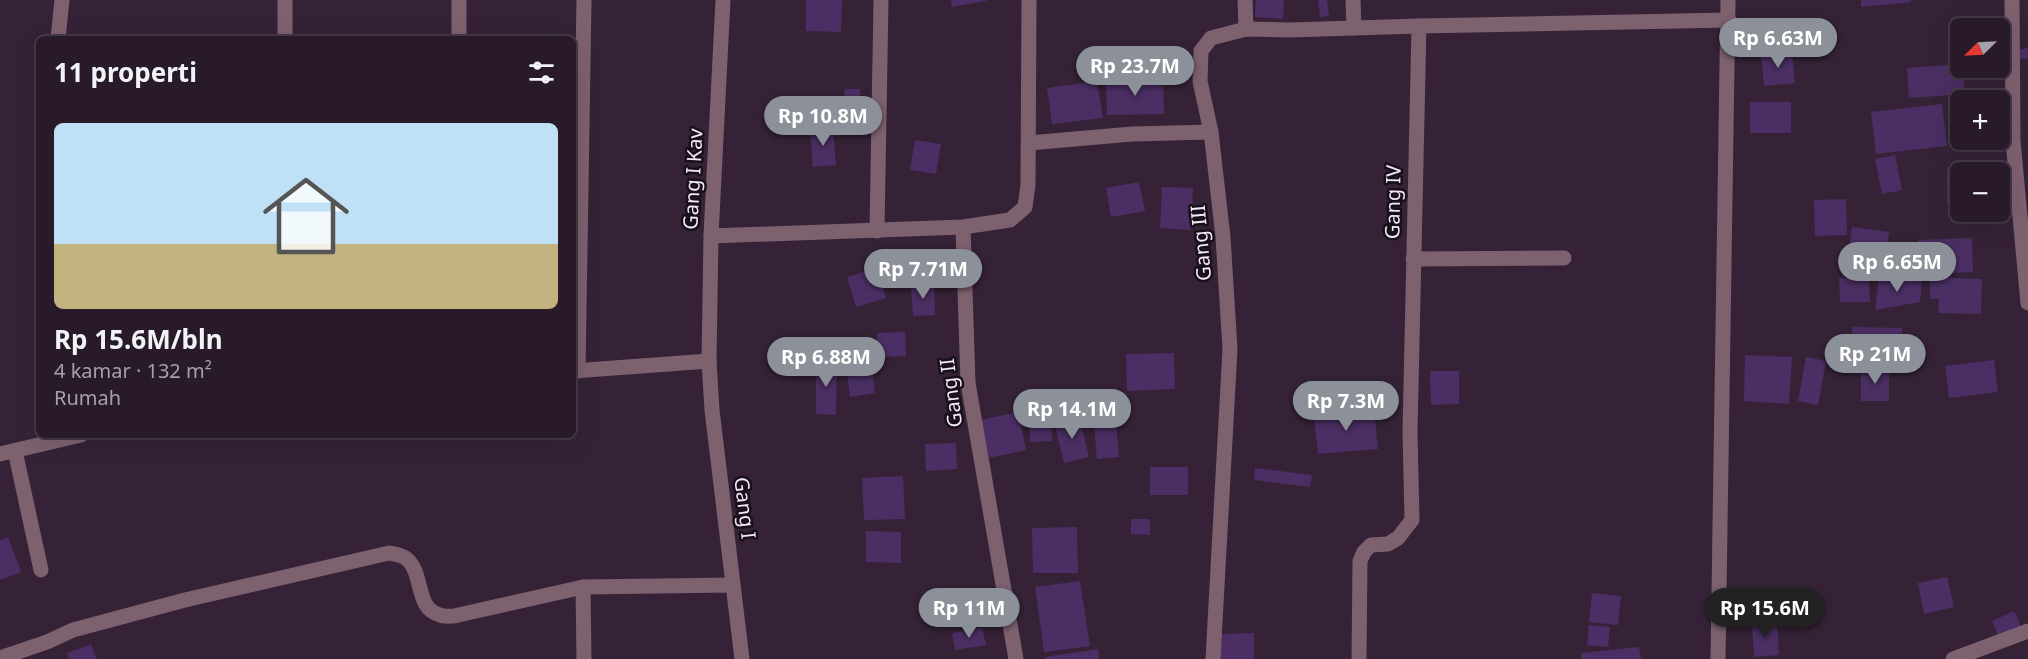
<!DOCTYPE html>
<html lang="id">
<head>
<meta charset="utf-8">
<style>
	body { margin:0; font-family:"Noto Sans",sans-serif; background:#302331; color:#f1f3f6; height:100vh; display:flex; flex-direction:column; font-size:22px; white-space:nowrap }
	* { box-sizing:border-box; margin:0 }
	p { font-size:20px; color:#a5a1a8 }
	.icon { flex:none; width:33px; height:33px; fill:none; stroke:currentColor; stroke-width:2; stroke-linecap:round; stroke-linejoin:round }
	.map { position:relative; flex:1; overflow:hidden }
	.panel { position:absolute; left:36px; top:36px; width:540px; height:402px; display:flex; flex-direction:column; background:#281a29; border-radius:9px; box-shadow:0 6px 24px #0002,0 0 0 2px #443846 }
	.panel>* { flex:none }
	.needle { width:39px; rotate:246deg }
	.fabs { position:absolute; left:1950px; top:18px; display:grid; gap:12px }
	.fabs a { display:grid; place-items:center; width:60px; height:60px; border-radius:9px; background:#281a29; box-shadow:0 6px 24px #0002,0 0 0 2px #443846; font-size:30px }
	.price { position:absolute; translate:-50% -51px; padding:0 14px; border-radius:21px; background:#8c9099; color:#fff; font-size:20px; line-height:39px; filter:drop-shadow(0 2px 3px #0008) }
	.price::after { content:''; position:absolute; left:50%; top:36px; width:18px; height:14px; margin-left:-9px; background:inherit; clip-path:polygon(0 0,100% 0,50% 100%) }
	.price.current { background:#222; color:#fff }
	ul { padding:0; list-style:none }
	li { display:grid; align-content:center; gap:12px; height:318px; padding:0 18px }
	li span { display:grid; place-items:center; height:186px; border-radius:9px; color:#555 }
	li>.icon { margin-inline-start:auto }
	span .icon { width:108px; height:108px; fill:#fffc; stroke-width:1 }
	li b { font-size:26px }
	h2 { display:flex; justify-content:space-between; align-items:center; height:72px; padding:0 18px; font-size:26px }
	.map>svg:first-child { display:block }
</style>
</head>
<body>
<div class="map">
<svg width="2028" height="659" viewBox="0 0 2028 659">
	<rect width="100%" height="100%" fill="#352237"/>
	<!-- building -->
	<g fill="#4b2f64">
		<polygon points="806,0 842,0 841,32 806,31"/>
		<polygon points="951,0 986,0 986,1 952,7"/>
		<polygon points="1256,0 1284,0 1283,19 1255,17"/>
		<polygon points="1318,0 1327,0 1329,16 1320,17"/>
		<polygon points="1861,0 1911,0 1911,2 1861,7"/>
		<polygon points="2028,48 2028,58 2020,59 2018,50"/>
		<polygon points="1792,52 1795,83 1764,86 1761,54"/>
		<polygon points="1960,64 1960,68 1963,68 1965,94 1909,98 1907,68"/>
		<polygon points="1163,79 1164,114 1107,115 1106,80"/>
		<polygon points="1097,81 1103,118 1052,124 1047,88"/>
		<polygon points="845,89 860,89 860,100 844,100"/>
		<polygon points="802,100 804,126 790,127 788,101"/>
		<rect x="1750" y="102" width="41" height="31"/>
		<polygon points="1960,103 1960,128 1951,128 1950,104"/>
		<polygon points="1942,104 1947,146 1876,154 1871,112"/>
		<polygon points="833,127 836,165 813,167 810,129"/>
		<polygon points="915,140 941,144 936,174 910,170"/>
		<polygon points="1895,155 1902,190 1882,194 1875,159"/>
		<polygon points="1947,167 1993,168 1993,172 1960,172 1960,204 1947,204"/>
		<polygon points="1139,182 1145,211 1111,217 1106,188"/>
		<polygon points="1162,187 1193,188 1191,230 1160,228"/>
		<polygon points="1846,199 1847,235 1815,236 1814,200"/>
		<polygon points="1852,227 1889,232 1885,266 1847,262"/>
		<polygon points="1972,238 1973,272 1919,274 1918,240"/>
		<polygon points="877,268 886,298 856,307 847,277"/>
		<polygon points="1879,277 1922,281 1920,302 1875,310"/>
		<polygon points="1930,277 1982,279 1981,314 1938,313 1939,299 1930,299"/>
		<polygon points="1839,278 1869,278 1870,302 1840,302"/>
		<polygon points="934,285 935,315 913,316 911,286"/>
		<polygon points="1852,327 1902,328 1902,358 1852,358"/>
		<polygon points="905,332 906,356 877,357 877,333"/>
		<polygon points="868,339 875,393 850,397 843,342"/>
		<polygon points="1174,353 1175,389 1127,391 1126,354"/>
		<polygon points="1745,355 1792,357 1789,404 1744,401"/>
		<polygon points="1806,357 1826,361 1818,405 1798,401"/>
		<polygon points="1994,360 1998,392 1949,398 1945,366"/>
		<polygon points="816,362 837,363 836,415 816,414"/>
		<rect x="1861" y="370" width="28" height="31"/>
		<polygon points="1430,371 1459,371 1459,404 1431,405"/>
		<polygon points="1374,410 1378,449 1318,454 1314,416"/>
		<polygon points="1018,412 1026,450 989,458 981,420"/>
		<polygon points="1051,412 1052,441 1030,442 1029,413"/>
		<polygon points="1115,412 1119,457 1097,459 1093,414"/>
		<polygon points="1079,416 1089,457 1064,463 1054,422"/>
		<polygon points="956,443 957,469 926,471 925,444"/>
		<rect x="1150" y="467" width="38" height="28"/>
		<polygon points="1255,468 1312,475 1310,487 1254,480"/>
		<polygon points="903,476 905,519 864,520 862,478"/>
		<polygon points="1131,519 1150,519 1150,535 1131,534"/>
		<polygon points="1077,527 1078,573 1033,573 1032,528"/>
		<polygon points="866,531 901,532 901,563 866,562"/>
		<polygon points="8,537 21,572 0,580 0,540"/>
		<polygon points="1947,577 1954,607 1924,614 1918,583"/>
		<polygon points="1080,581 1090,646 1044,652 1035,587"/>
		<polygon points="1592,593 1621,596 1618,625 1589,622"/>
		<polygon points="2014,611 2023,631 2001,641 1992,621"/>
		<polygon points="1777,621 1779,655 1754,657 1752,622"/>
		<polygon points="1589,625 1610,627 1608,647 1587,645"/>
		<polygon points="982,628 986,645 955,650 952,633"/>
		<polygon points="1254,633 1254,659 1220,659 1219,634"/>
		<polygon points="91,644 97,659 69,659 67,653"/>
		<polygon points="1639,647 1641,659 1582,659 1581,653"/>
		<polygon points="1098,649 1099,659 1045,659 1045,657"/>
	</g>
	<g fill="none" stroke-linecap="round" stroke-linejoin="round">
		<!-- minor -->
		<g stroke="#7e616f" stroke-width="15">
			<polyline points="459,0 459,39"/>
			<polyline points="723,0 711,236 709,361 712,410 742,659"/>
			<polyline points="1245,0 1246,29"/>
			<polyline points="1353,0 1354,28"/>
			<polyline points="2012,0 2013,141 2028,303"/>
			<polyline points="58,39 62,0"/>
			<polyline points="285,39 285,0"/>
			<polyline points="1029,143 1132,134 1211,132"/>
			<polyline points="963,227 968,383 1016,659"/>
			<polyline points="877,231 881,0"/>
			<polyline points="711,236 963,227 1010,220 1025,207 1028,185 1029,0"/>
			<polyline points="1413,259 1564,258"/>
			<polyline points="573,371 709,361"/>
			<polyline points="578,371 584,0"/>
			<polyline points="15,451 41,570"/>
			<polyline points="0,454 81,435"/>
			<polyline points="583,587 584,659"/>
			<path d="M0,658L47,642L73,630L185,600L389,553C395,554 402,555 407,559C424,574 415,609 440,615C444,617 450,616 454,616L583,587L733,585"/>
			<polyline points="1213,659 1230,349 1223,237 1211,132 1200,81 1201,51 1211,38 1246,29 1289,30 1419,26"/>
			<polyline points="1359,659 1360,561 1364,552 1371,545 1388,544 1398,538 1412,520 1410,432 1419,26 1729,20"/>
			<polyline points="1718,659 1728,0"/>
			<polyline points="1953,659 2028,631"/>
		</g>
	</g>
	<g text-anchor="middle" stroke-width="5" stroke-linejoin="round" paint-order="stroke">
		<!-- street labels -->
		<g font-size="20" fill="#f4e8f6" stroke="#170f19">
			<text transform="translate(693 179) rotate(-87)" y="7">Gang I Kav</text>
			<text transform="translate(1393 202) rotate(-89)" y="7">Gang IV</text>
			<text transform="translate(1201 243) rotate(-95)" y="7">Gang III</text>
			<text transform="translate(951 393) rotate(-97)" y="7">Gang II</text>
			<text transform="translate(745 508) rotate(83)" y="7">Gang I</text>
		</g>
	</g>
</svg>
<div class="fabs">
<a><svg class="needle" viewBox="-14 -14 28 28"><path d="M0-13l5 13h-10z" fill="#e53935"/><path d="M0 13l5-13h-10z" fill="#a5a1a8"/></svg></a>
<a>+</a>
<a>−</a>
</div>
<b class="price" style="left:1778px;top:69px">Rp 6.63M</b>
<b class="price" style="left:1135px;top:97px">Rp 23.7M</b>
<b class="price" style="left:823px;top:147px">Rp 10.8M</b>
<b class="price" style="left:1897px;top:293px">Rp 6.65M</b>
<b class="price" style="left:923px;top:300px">Rp 7.71M</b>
<b class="price" style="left:1875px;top:385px">Rp 21M</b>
<b class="price" style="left:826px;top:388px">Rp 6.88M</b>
<b class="price" style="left:1346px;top:432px">Rp 7.3M</b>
<b class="price" style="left:1072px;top:440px">Rp 14.1M</b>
<b class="price" style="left:969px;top:639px">Rp 11M</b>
<b class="price current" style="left:1765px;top:639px">Rp 15.6M</b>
<section class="panel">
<h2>11 properti<svg class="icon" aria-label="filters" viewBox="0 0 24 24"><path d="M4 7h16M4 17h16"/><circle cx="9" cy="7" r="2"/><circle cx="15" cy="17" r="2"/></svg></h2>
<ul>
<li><span style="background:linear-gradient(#bfe0f5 65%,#c2b280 0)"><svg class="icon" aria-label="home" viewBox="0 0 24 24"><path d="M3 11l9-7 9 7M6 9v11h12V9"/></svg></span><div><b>Rp 15.6M/bln</b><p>4 kamar · 132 m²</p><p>Rumah</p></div></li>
</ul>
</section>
</div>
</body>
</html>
